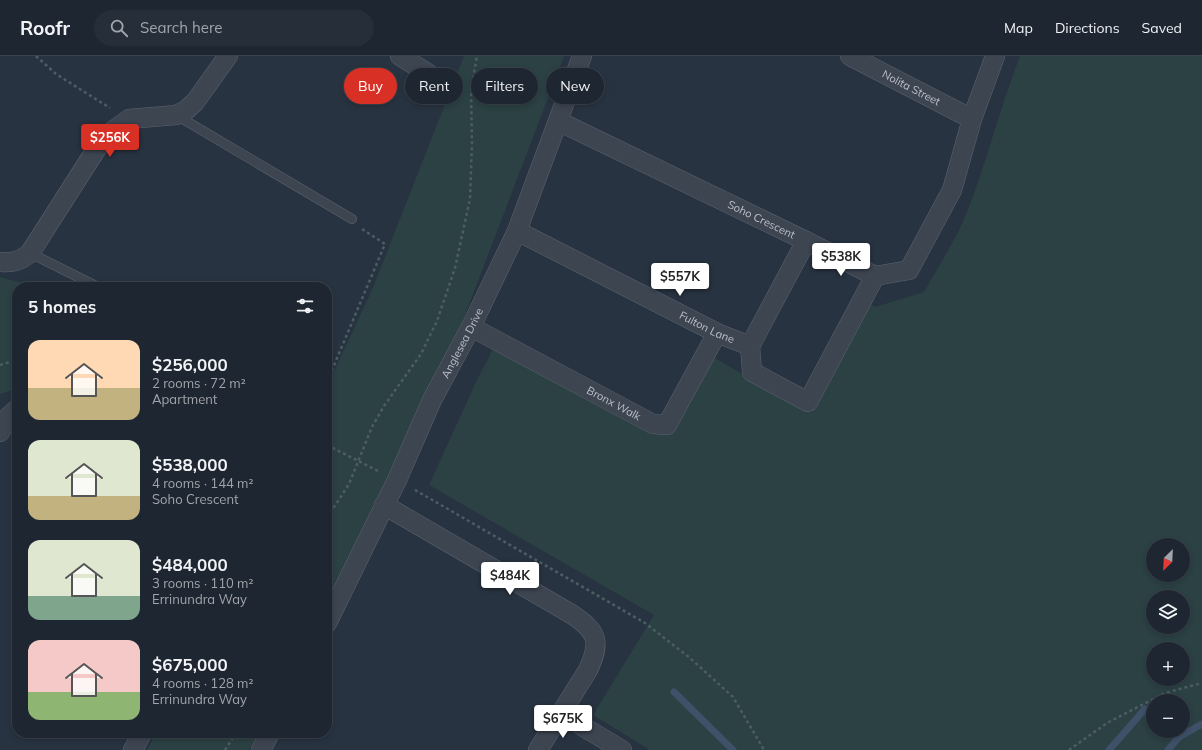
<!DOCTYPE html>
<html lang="en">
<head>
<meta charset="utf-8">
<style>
	body { margin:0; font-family:Mulish,sans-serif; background:#262e39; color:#f1f3f6; height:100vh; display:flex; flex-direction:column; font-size:15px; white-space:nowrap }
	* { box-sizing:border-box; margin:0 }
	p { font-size:13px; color:#a1a5ab }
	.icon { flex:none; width:22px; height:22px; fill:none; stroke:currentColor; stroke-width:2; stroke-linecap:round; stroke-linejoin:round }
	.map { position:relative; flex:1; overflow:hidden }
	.sheet { position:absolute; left:12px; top:226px; width:320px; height:456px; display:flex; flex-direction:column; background:#1e2631; border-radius:16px; box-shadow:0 2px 6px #0003,0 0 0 1px #3c434d }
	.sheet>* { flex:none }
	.banner { position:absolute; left:344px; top:12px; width:380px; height:36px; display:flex; gap:8px }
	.needle { width:26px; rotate:204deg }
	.tools { position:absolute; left:1146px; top:482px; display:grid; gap:8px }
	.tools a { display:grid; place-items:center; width:44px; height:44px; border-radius:50%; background:#1e2631; box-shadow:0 2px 6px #0003,0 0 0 1px #3c434d; font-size:20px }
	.price { position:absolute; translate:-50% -34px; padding:0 9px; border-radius:4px; background:#fff; color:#222; font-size:13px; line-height:26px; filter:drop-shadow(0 1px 2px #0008) }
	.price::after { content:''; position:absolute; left:50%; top:24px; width:12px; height:9px; margin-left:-6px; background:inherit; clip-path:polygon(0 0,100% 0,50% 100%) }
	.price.selected { background:#d93025; color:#fff }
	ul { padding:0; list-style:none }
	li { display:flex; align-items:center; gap:12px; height:100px; padding:0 16px }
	li span { display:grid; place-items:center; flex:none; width:112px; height:80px; border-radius:12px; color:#555 }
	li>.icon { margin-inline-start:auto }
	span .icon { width:48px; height:48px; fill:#fffc; stroke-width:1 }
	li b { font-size:17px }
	h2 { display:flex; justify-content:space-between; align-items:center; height:48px; padding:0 16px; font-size:17px }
	.pill { padding:0 14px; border-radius:18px; background:#1e2631; box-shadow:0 2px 6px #0003,0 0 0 1px #3c434d; font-size:14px; line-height:36px }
	.pill.selected { background:#d93025; color:#fff }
	header { display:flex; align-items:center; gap:24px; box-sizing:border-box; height:56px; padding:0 20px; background:#1e2631; border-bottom:1px solid #3c434d }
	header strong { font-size:19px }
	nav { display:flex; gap:22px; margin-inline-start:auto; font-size:14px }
	.search { width:280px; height:36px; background:#262e39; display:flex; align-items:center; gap:10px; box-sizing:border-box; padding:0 14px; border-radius:22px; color:#a1a5ab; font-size:15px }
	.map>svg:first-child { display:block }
</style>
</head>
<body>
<header>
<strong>Roofr</strong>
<div class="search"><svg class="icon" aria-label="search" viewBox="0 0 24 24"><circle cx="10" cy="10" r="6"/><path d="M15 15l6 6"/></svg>Search here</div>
<nav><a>Map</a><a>Directions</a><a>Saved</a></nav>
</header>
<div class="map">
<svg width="1202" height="694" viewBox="0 0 1202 694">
	<rect width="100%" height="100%" fill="#283341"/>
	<!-- green -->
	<g fill="#2b4143" fill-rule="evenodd">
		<polygon points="464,0 564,0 459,275 327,547 327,330 372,234"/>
		<path d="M1020,0H1202V694H650L593,659L654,559L429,429L476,326L494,291L652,375L713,301L806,355L812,356L816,352L870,248L875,251L924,236C938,211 957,182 967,156C987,105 1000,51 1020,0ZM1153,489H1183V519H1153ZM1153,541H1183V571H1153ZM1153,593H1183V623H1153ZM1153,645H1183V675H1153Z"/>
		<polygon points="0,221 36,231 17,231 17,333 0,338"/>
		<polygon points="156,677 259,677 249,694 147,694"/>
	</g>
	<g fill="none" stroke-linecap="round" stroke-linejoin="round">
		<!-- stream -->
		<g stroke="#3f5069" stroke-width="7">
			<polyline points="674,636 733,694"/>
			<polyline points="1172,675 1179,681"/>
			<polyline points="1109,694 1145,653 1153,659"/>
			<polyline points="1168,694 1179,681 1202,668"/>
		</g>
		<!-- lane casing -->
		<g stroke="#5b636f" stroke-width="10">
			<g id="lane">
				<polyline points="176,59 352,163"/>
				<polyline points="30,197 98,231"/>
			</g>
		</g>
		<!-- street casing -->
		<g stroke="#5b636f" stroke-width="20">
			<g id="street">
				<polyline points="400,0 429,18"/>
				<path id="s1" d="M850,0L972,63"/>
				<path id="s2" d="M558,65L806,185L875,220L909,214L952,134L972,63L995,0"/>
				<path id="s3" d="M517,175L717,277L750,290L806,185"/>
				<path d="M0,206C13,207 20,205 30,197L97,92L111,76L129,63L176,59L185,55L195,46L228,0"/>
				<path id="s4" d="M471,271L653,368L667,369L717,277"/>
				<polyline points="750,290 752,316 808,346 875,220"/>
				<polyline points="0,376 9,360 17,353"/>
				<path d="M384,449L573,559C598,576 601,586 588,614L538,694"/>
				<path id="s5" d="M327,567L397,424L432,344L471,271L517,175L582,0"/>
				<polyline points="582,670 622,694"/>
				<polyline points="133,694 142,677"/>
				<polyline points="261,694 270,677"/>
			</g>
		</g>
		<!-- path -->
		<g stroke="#4b5e61" stroke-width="2.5" stroke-dasharray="3 3" stroke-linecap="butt">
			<polyline points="36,0 56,18 110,52"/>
			<polyline points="0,309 17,304"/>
			<polyline points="327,326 385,188 362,173"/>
			<polyline points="327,389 378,415"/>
			<polyline points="415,434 645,567 690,602 733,641 764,694"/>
			<polyline points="327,462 349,428 372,371 384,350 421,298 437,265 455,212 470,143 472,87 471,34 477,0"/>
			<polyline points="225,694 236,677"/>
			<polyline points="1069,694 1107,667 1165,637 1202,627"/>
		</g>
		<!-- lane -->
		<use href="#lane" stroke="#3d4551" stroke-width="9"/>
		<!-- street -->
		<use href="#street" stroke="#3d4551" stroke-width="19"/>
	</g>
	<g text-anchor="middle" stroke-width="3" stroke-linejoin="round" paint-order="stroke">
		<!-- street labels -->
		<g font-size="11" fill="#bac0cb" stroke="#212a37">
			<text dy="4" stroke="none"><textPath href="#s1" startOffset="69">Nolita Street</textPath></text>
			<text dy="4" stroke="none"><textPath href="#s2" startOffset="226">Soho Crescent</textPath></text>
			<text dy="4" stroke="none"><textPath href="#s3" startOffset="213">Fulton Lane</textPath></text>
			<text dy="4" stroke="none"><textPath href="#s5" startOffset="311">Anglesea Drive</textPath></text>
			<text dy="4" stroke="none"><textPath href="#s4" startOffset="162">Bronx Walk</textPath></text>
		</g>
	</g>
</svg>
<div class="tools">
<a><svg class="needle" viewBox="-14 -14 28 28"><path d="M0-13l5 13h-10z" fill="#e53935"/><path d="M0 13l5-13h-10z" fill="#a1a5ab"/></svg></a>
<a><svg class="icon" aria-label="layers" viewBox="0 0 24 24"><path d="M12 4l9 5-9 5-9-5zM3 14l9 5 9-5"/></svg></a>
<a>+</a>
<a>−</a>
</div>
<b class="price selected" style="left:110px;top:102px">$256K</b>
<b class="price" style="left:841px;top:221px">$538K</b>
<b class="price" style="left:680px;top:241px">$557K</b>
<b class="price" style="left:510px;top:540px">$484K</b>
<b class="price" style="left:563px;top:683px">$675K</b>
<div class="banner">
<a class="pill selected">Buy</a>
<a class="pill">Rent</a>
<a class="pill">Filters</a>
<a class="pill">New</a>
</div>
<section class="sheet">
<h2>5 homes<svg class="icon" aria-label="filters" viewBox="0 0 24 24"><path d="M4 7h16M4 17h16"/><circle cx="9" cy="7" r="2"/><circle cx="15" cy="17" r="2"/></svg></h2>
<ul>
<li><span style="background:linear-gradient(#ffd9b3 60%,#c2b280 0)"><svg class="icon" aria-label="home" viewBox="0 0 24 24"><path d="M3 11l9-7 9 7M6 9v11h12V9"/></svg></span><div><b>$256,000</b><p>2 rooms · 72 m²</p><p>Apartment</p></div></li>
<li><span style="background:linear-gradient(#dfe7d0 70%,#c2b280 0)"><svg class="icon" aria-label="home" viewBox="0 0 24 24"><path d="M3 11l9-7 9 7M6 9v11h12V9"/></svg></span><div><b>$538,000</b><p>4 rooms · 144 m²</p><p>Soho Crescent</p></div></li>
<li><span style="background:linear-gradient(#dfe7d0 70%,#7fa58c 0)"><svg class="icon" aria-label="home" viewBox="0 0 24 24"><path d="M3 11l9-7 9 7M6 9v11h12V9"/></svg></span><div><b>$484,000</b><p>3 rooms · 110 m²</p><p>Errinundra Way</p></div></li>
<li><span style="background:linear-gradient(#f6c9c9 65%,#8fb573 0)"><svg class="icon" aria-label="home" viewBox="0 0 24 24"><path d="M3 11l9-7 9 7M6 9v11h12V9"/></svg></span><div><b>$675,000</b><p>4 rooms · 128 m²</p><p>Errinundra Way</p></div></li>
</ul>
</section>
</div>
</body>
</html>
